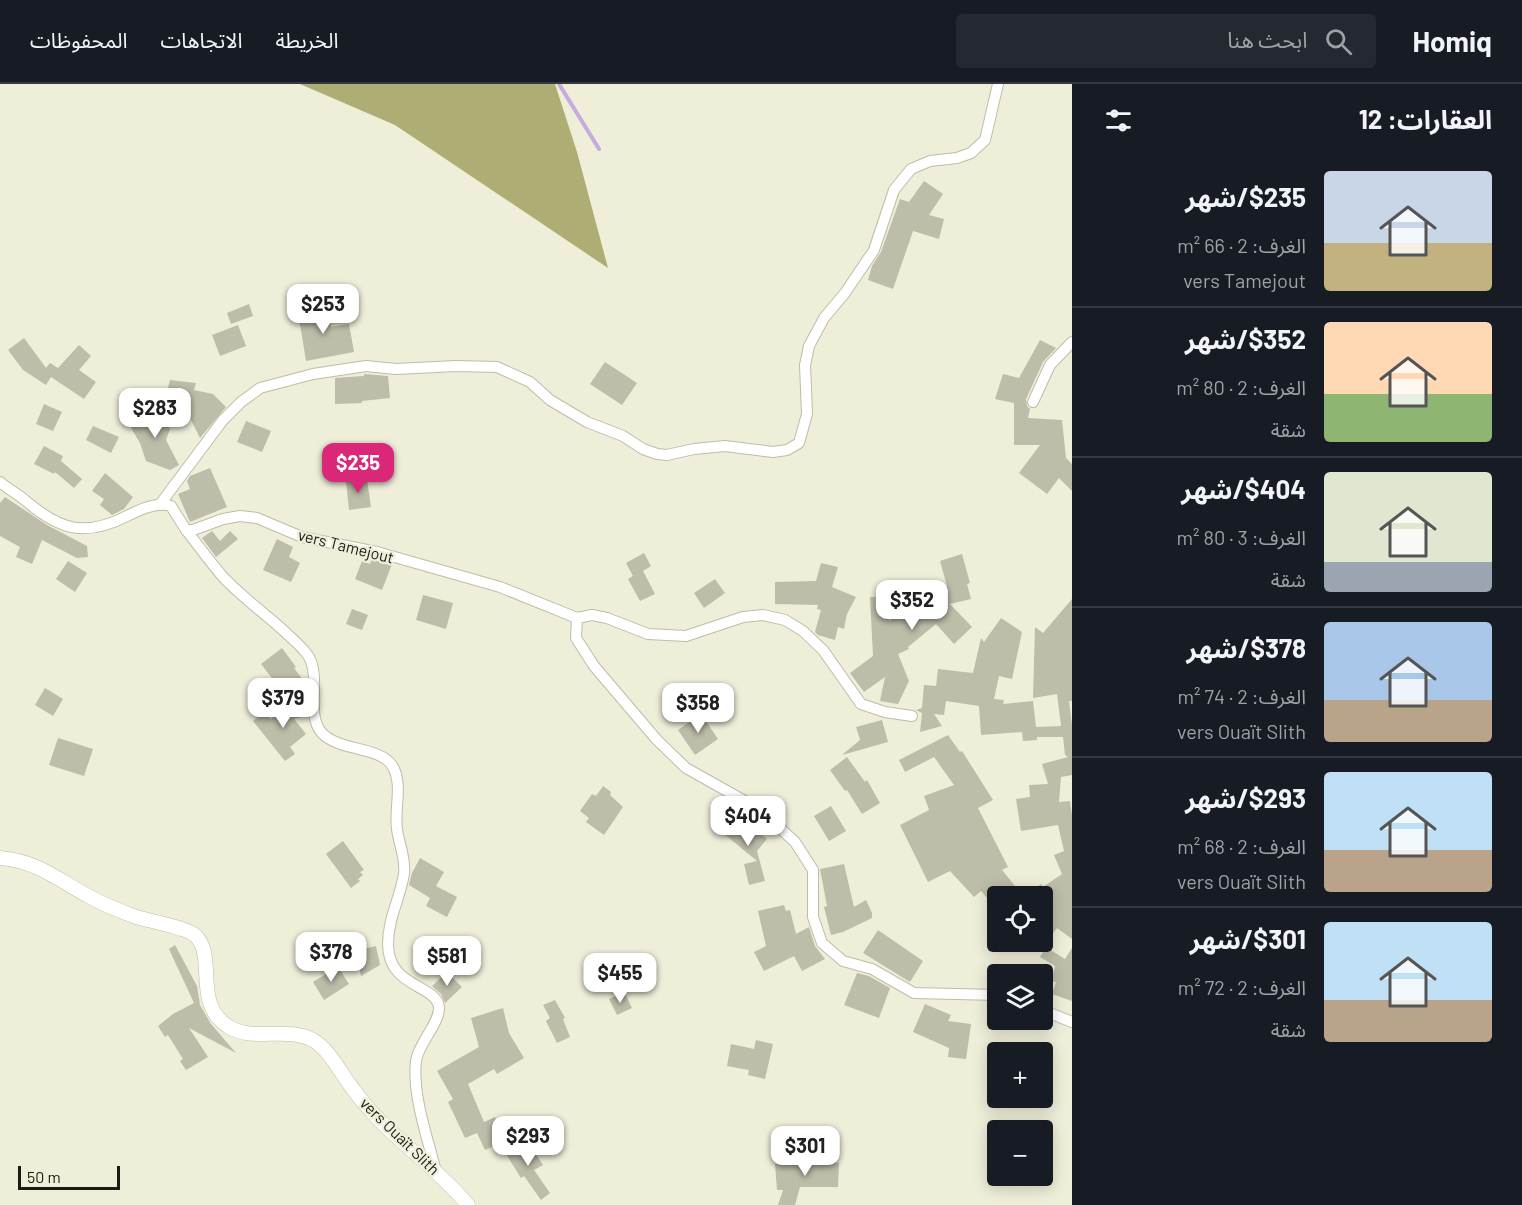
<!DOCTYPE html>
<html lang="ar">
<head>
<meta charset="utf-8">
<style>
	body { margin:0; font-family:Barlow,"Noto Sans Arabic",sans-serif; background:#242831; color:#f1f3f6; direction:rtl; height:100vh; display:flex; flex-direction:column; font-size:22px; white-space:nowrap }
	* { box-sizing:border-box; margin:0 }
	p { font-size:20px; color:#9ea1a6 }
	.icon { flex:none; width:33px; height:33px; fill:none; stroke:currentColor; stroke-width:2; stroke-linecap:round; stroke-linejoin:round }
	.map { position:relative; flex:1; overflow:hidden; direction:ltr }
	.panel { display:flex; flex-direction:column; background:#171b24; width:450px }
	.panel>* { flex:none }
	.controls { position:absolute; left:987px; top:802px; display:grid; gap:12px }
	.controls a { display:grid; place-items:center; width:66px; height:66px; border-radius:6px; background:#171b24; box-shadow:0 3px 15px #0003; font-size:30px }
	.scale { position:absolute; left:18px; bottom:15px; width:102px; box-sizing:border-box; padding-left:6px; border:3px solid #1b1b14; border-top:0; font-size:16px; line-height:21px; white-space:nowrap; color:#1b1b14; -webkit-text-stroke:4px #eeeed9; paint-order:stroke }
	.price { position:absolute; translate:-50% -51px; padding:0 14px; border-radius:12px; background:#fff; color:#222; font-size:20px; line-height:39px; filter:drop-shadow(0 2px 3px #0008) }
	.price::after { content:''; position:absolute; left:50%; top:36px; width:18px; height:14px; margin-left:-9px; background:inherit; clip-path:polygon(0 0,100% 0,50% 100%) }
	.price.on { background:#db2777; color:#fff }
	ul { padding:0; list-style:none }
	li { display:flex; align-items:center; gap:18px; height:150px; padding:0 30px }
	li+li { border-top:2px solid #363941 }
	li span { display:grid; place-items:center; flex:none; width:168px; height:120px; border-radius:6px; color:#555 }
	li>.icon { margin-inline-start:auto }
	span .icon { width:72px; height:72px; fill:#fffc; stroke-width:1 }
	li b { font-size:26px }
	h2 { display:flex; justify-content:space-between; align-items:center; height:72px; padding:0 30px; font-size:26px }
	header { display:flex; align-items:center; gap:36px; box-sizing:border-box; height:84px; padding:0 30px; background:#171b24; border-bottom:2px solid #363941 }
	header strong { font-size:28px }
	nav { display:flex; gap:33px; margin-inline-start:auto; font-size:21px }
	.search { width:420px; height:54px; background:#242831; display:flex; align-items:center; gap:15px; box-sizing:border-box; padding:0 21px; border-radius:6px; color:#9ea1a6; font-size:22px }
	main { display:flex; flex:1; min-height:0 }
	.map>svg:first-child { display:block }
</style>
</head>
<body>
<header>
<strong>Homiq</strong>
<div class="search"><svg class="icon" aria-label="search" viewBox="0 0 24 24"><circle cx="10" cy="10" r="6"/><path d="M15 15l6 6"/></svg>ابحث هنا</div>
<nav><a>الخريطة</a><a>الاتجاهات</a><a>المحفوظات</a></nav>
</header>
<main>
<section class="panel">
<h2>العقارات: 12<svg class="icon" aria-label="filters" viewBox="0 0 24 24"><path d="M4 7h16M4 17h16"/><circle cx="9" cy="7" r="2"/><circle cx="15" cy="17" r="2"/></svg></h2>
<ul>
<li><span style="background:linear-gradient(#c9d6e8 60%,#c2b280 0)"><svg class="icon" aria-label="home" viewBox="0 0 24 24"><path d="M3 11l9-7 9 7M6 9v11h12V9"/></svg></span><div><b>$235/شهر</b><p>الغرف: 2 · 66 m²</p><p>vers Tamejout</p></div></li>
<li><span style="background:linear-gradient(#ffd9b3 60%,#8fb573 0)"><svg class="icon" aria-label="home" viewBox="0 0 24 24"><path d="M3 11l9-7 9 7M6 9v11h12V9"/></svg></span><div><b>$352/شهر</b><p>الغرف: 2 · 80 m²</p><p>شقة</p></div></li>
<li><span style="background:linear-gradient(#dfe7d0 75%,#9aa5b1 0)"><svg class="icon" aria-label="home" viewBox="0 0 24 24"><path d="M3 11l9-7 9 7M6 9v11h12V9"/></svg></span><div><b>$404/شهر</b><p>الغرف: 3 · 80 m²</p><p>شقة</p></div></li>
<li><span style="background:linear-gradient(#a9c7e8 65%,#b9a48a 0)"><svg class="icon" aria-label="home" viewBox="0 0 24 24"><path d="M3 11l9-7 9 7M6 9v11h12V9"/></svg></span><div><b>$378/شهر</b><p>الغرف: 2 · 74 m²</p><p>vers Ouaït Slith</p></div></li>
<li><span style="background:linear-gradient(#bfe0f5 65%,#b9a48a 0)"><svg class="icon" aria-label="home" viewBox="0 0 24 24"><path d="M3 11l9-7 9 7M6 9v11h12V9"/></svg></span><div><b>$293/شهر</b><p>الغرف: 2 · 68 m²</p><p>vers Ouaït Slith</p></div></li>
<li><span style="background:linear-gradient(#bfe0f5 65%,#b9a48a 0)"><svg class="icon" aria-label="home" viewBox="0 0 24 24"><path d="M3 11l9-7 9 7M6 9v11h12V9"/></svg></span><div><b>$301/شهر</b><p>الغرف: 2 · 72 m²</p><p>شقة</p></div></li>
</ul>
</section>
<div class="map">
<svg width="1072" height="1121" viewBox="0 0 1072 1121">
	<rect width="100%" height="100%" fill="#eeeed9"/>
	<!-- forest -->
	<polygon fill="#aead74" points="300,0 555,0 577,68 608,184 395,41"/>
	<g fill="none" stroke-linecap="round" stroke-linejoin="round">
		<!-- stream -->
		<polyline stroke="#c6abdc" stroke-width="4" points="559,0 599,65"/>
	</g>
	<!-- building -->
	<g fill="#bebda9">
		<polygon points="924,97 943,110 929,131 944,135 939,155 913,147 893,205 868,196 872,182 881,168 900,115 909,118"/>
		<polygon points="249,220 253,232 231,240 227,229"/>
		<polygon points="327,223 331,243 349,240 354,268 306,277 298,228"/>
		<polygon points="238,241 246,262 220,272 212,251"/>
		<polygon points="24,254 46,284 50,279 58,284 79,261 91,272 79,286 96,298 84,315 51,293 46,301 23,286 8,266"/>
		<polygon points="1040,256 1056,264 1043,278 1026,315 1027,322 1030,325 1028,334 1062,336 1066,374 1072,380 1072,407 1059,394 1047,410 1019,389 1040,361 1014,361 1014,319 995,315 1003,290 1019,294"/>
		<polygon points="605,278 637,299 622,321 590,300"/>
		<polygon points="364,290 388,292 390,314 362,317 362,319 335,320 335,294 364,292"/>
		<polygon points="170,296 196,299 194,306 213,310 226,323 200,354 188,330 180,329 181,323 164,318"/>
		<polygon points="44,320 62,328 53,347 36,340"/>
		<polygon points="142,324 164,328 170,345 166,356 179,381 170,386 146,377 140,359 131,344 140,329 149,335 150,334"/>
		<polygon points="246,337 271,347 262,368 237,358"/>
		<polygon points="93,342 119,353 111,369 86,356"/>
		<polygon points="44,362 63,372 61,377 82,395 74,404 55,388 54,390 34,380"/>
		<polygon points="210,384 227,423 190,438 178,410 190,405 187,397 190,392"/>
		<polygon points="105,389 133,413 124,425 112,431 100,421 104,415 92,407"/>
		<polygon points="367,395 371,423 349,426 346,397"/>
		<polygon points="5,413 47,441 87,462 88,473 77,474 42,456 32,480 16,473 20,463 0,452 0,419"/>
		<polygon points="212,447 220,457 230,447 238,455 216,473 202,454"/>
		<polygon points="277,455 293,463 289,473 300,479 291,498 263,486"/>
		<polygon points="644,469 651,482 643,487 655,510 640,517 628,495 633,492 626,479"/>
		<polygon points="962,470 970,499 967,500 971,515 950,520 972,543 954,560 936,540 908,563 909,565 898,570 909,597 898,620 880,617 885,593 864,608 850,589 873,572 870,513 889,513 889,537 917,514 924,521 947,502 940,477"/>
		<polygon points="372,475 392,480 382,506 355,495 362,477 370,480"/>
		<polygon points="68,477 87,489 75,508 56,495"/>
		<polygon points="821,479 838,483 832,503 856,513 847,530 844,545 838,543 835,556 818,551 815,548 821,526 817,525 818,521 775,520 775,498 816,497"/>
		<polygon points="715,495 725,509 704,524 694,509"/>
		<polygon points="423,511 453,519 446,545 416,536"/>
		<polygon points="1072,515 1072,617 1069,617 1072,641 1072,691 1061,693 1059,718 1070,717 1072,731 1072,855 1057,844 1042,863 1042,813 998,813 998,827 981,807 974,813 950,787 928,798 900,741 929,726 924,712 954,701 934,673 905,688 899,676 948,651 960,668 962,667 993,716 978,724 1008,783 1002,786 1024,813 1041,800 1043,803 1062,790 1054,771 1064,767 1058,741 1021,747 1016,715 1030,713 1029,701 1048,700 1042,680 1068,673 1065,671 1063,653 1037,653 1037,656 1023,657 1022,648 981,651 979,622 946,617 944,631 934,630 942,642 920,648 922,629 916,626 922,624 924,601 936,602 938,585 973,589 981,554 984,558 1001,534 1022,548 1012,595 999,592 994,615 1004,616 1003,620 1033,617 1036,643 1061,642 1057,610 1033,614 1035,543 1043,549"/>
		<polygon points="352,525 368,531 362,546 346,540"/>
		<polygon points="282,564 296,583 294,584 306,600 288,615 261,580"/>
		<polygon points="45,604 63,615 53,632 35,621"/>
		<polygon points="302,619 305,632 294,635 306,650 290,663 295,670 285,677 253,637 264,628 271,635 289,620"/>
		<polygon points="701,630 718,655 695,671 678,646"/>
		<polygon points="882,636 888,658 842,671 860,656 856,643"/>
		<polygon points="58,654 93,665 84,692 49,681"/>
		<polygon points="847,673 865,698 867,696 880,719 862,730 847,706 845,707 830,686"/>
		<polygon points="603,702 611,708 610,711 623,723 604,751 586,738 589,734 580,727 592,710 596,712"/>
		<polygon points="831,722 846,747 829,757 814,732"/>
		<polygon points="738,731 767,755 757,767 765,797 749,801 744,780 757,777 723,749"/>
		<polygon points="343,757 364,786 360,788 363,791 358,795 360,797 351,804 326,770"/>
		<polygon points="420,774 444,788 436,802 457,813 447,833 426,822 430,814 409,801 412,789"/>
		<polygon points="844,780 854,823 866,816 872,829 872,834 843,848 831,851 824,823 827,822 820,785"/>
		<polygon points="784,821 786,827 790,826 796,850 809,843 815,862 825,875 802,887 794,872 764,887 754,868 766,862 758,827"/>
		<polygon points="878,846 923,877 910,898 863,869"/>
		<polygon points="175,861 197,902 200,921 211,940 236,969 189,944 208,973 186,986 180,977 183,975 168,951 165,953 158,942 173,930 194,919 169,865"/>
		<polygon points="376,862 380,881 361,892 355,867"/>
		<polygon points="1046,863 1065,875 1072,864 1072,917 1052,910 1056,898 1051,897 1055,882 1040,873"/>
		<polygon points="338,883 349,900 324,916 313,898"/>
		<polygon points="447,888 462,903 445,919 441,910 432,902"/>
		<polygon points="857,889 869,892 890,904 879,934 844,921"/>
		<polygon points="624,908 632,924 617,931 609,915"/>
		<polygon points="555,916 565,934 563,935 570,953 557,959 546,937 550,934 543,921"/>
		<polygon points="925,920 951,931 948,937 971,940 966,975 948,973 949,964 913,948"/>
		<polygon points="503,924 509,949 524,974 497,990 494,985 468,1000 484,1038 495,1033 506,1057 485,1066 477,1049 465,1054 448,1018 453,1015 437,987 479,963 471,934"/>
		<polygon points="756,956 773,960 765,995 748,991 749,986 727,982 731,960 754,965"/>
		<polygon points="527,1056 543,1081 534,1086 550,1109 541,1116 524,1092 521,1094 506,1070"/>
		<polygon points="827,1070 827,1078 839,1079 838,1103 800,1103 795,1121 778,1121 783,1106 777,1106 775,1080 806,1078 806,1072"/>
	</g>
	<g fill="none" stroke-linecap="round" stroke-linejoin="round">
		<!-- minor casing -->
		<g stroke="#bdbda8" stroke-width="12">
			<g id="minor">
				<polyline points="1033,318 1050,281 1072,258"/>
				<path d="M0,398C8,405 18,410 26,417C61,447 86,453 127,432C141,425 156,418 171,422L186,446H193L223,435L240,432L257,434L302,453L377,468L500,503L577,534"/>
				<polyline points="161,419 223,336 241,318 260,304 313,290 366,282 396,285 456,282 497,283 530,298 550,316 587,338 623,352 643,365 657,370 667,371 694,365 725,362 773,368 787,366 799,359 807,330 805,281 809,262 824,234 845,209 874,166 894,106 911,85 930,77 957,74 971,69 985,56 998,0"/>
				<path d="M186,446C198,461 210,478 223,493C241,512 264,529 284,547C292,555 303,563 309,573C321,595 306,629 321,648C338,668 382,662 393,683C403,701 394,726 397,745C399,761 406,774 404,790C400,814 388,835 388,860C388,904 436,900 439,923C440,939 418,960 416,977C412,1011 428,1055 436,1088"/>
				<polyline points="577,534 576,554 594,582 657,656 686,684 743,716 770,735 795,758 813,786 813,833 822,859 843,877 872,885 914,909 998,911"/>
				<polyline points="577,534 592,531 607,534 648,550 686,552 743,533 763,531 785,536 803,547 823,566 861,620 885,628 912,632"/>
				<polyline points="1042,926 1072,938"/>
			</g>
		</g>
		<!-- tertiary casing -->
		<g stroke="#bdbda8" stroke-width="15">
			<path id="tertiary" d="M0,774C38,777 58,796 90,813C105,821 120,827 136,833C150,837 188,844 196,852C217,874 192,920 229,943C254,958 287,942 313,956C330,966 341,990 353,1005C385,1050 433,1079 468,1121"/>
		</g>
		<!-- minor -->
		<use href="#minor" stroke="#fff" stroke-width="10"/>
		<!-- tertiary -->
		<use href="#tertiary" stroke="#fff" stroke-width="14"/>
	</g>
	<g text-anchor="middle" stroke-width="4.5" stroke-linejoin="round" paint-order="stroke">
		<!-- street labels -->
		<g font-size="16" fill="#1b1b14" stroke="#eeeed9">
			<text transform="translate(346 462) rotate(14)" y="6">vers Tamejout</text>
			<text transform="translate(400 1052) rotate(44)" y="6">vers Ouaït Slith</text>
		</g>
	</g>
</svg>
<div class="controls">
<a><svg class="icon" aria-label="locate" viewBox="0 0 24 24"><circle cx="12" cy="12" r="6"/><path d="M12 2v4M12 18v4M2 12h4M18 12h4"/></svg></a>
<a><svg class="icon" aria-label="layers" viewBox="0 0 24 24"><path d="M12 4l9 5-9 5-9-5zM3 14l9 5 9-5"/></svg></a>
<a>+</a>
<a>−</a>
</div>
<div class="scale">50 m</div>
<b class="price" style="left:323px;top:251px">$253</b>
<b class="price" style="left:155px;top:355px">$283</b>
<b class="price on" style="left:358px;top:410px">$235</b>
<b class="price" style="left:912px;top:547px">$352</b>
<b class="price" style="left:283px;top:645px">$379</b>
<b class="price" style="left:698px;top:650px">$358</b>
<b class="price" style="left:748px;top:763px">$404</b>
<b class="price" style="left:331px;top:899px">$378</b>
<b class="price" style="left:447px;top:903px">$581</b>
<b class="price" style="left:620px;top:920px">$455</b>
<b class="price" style="left:528px;top:1083px">$293</b>
<b class="price" style="left:805px;top:1093px">$301</b>
</div>
</main>
</body>
</html>
